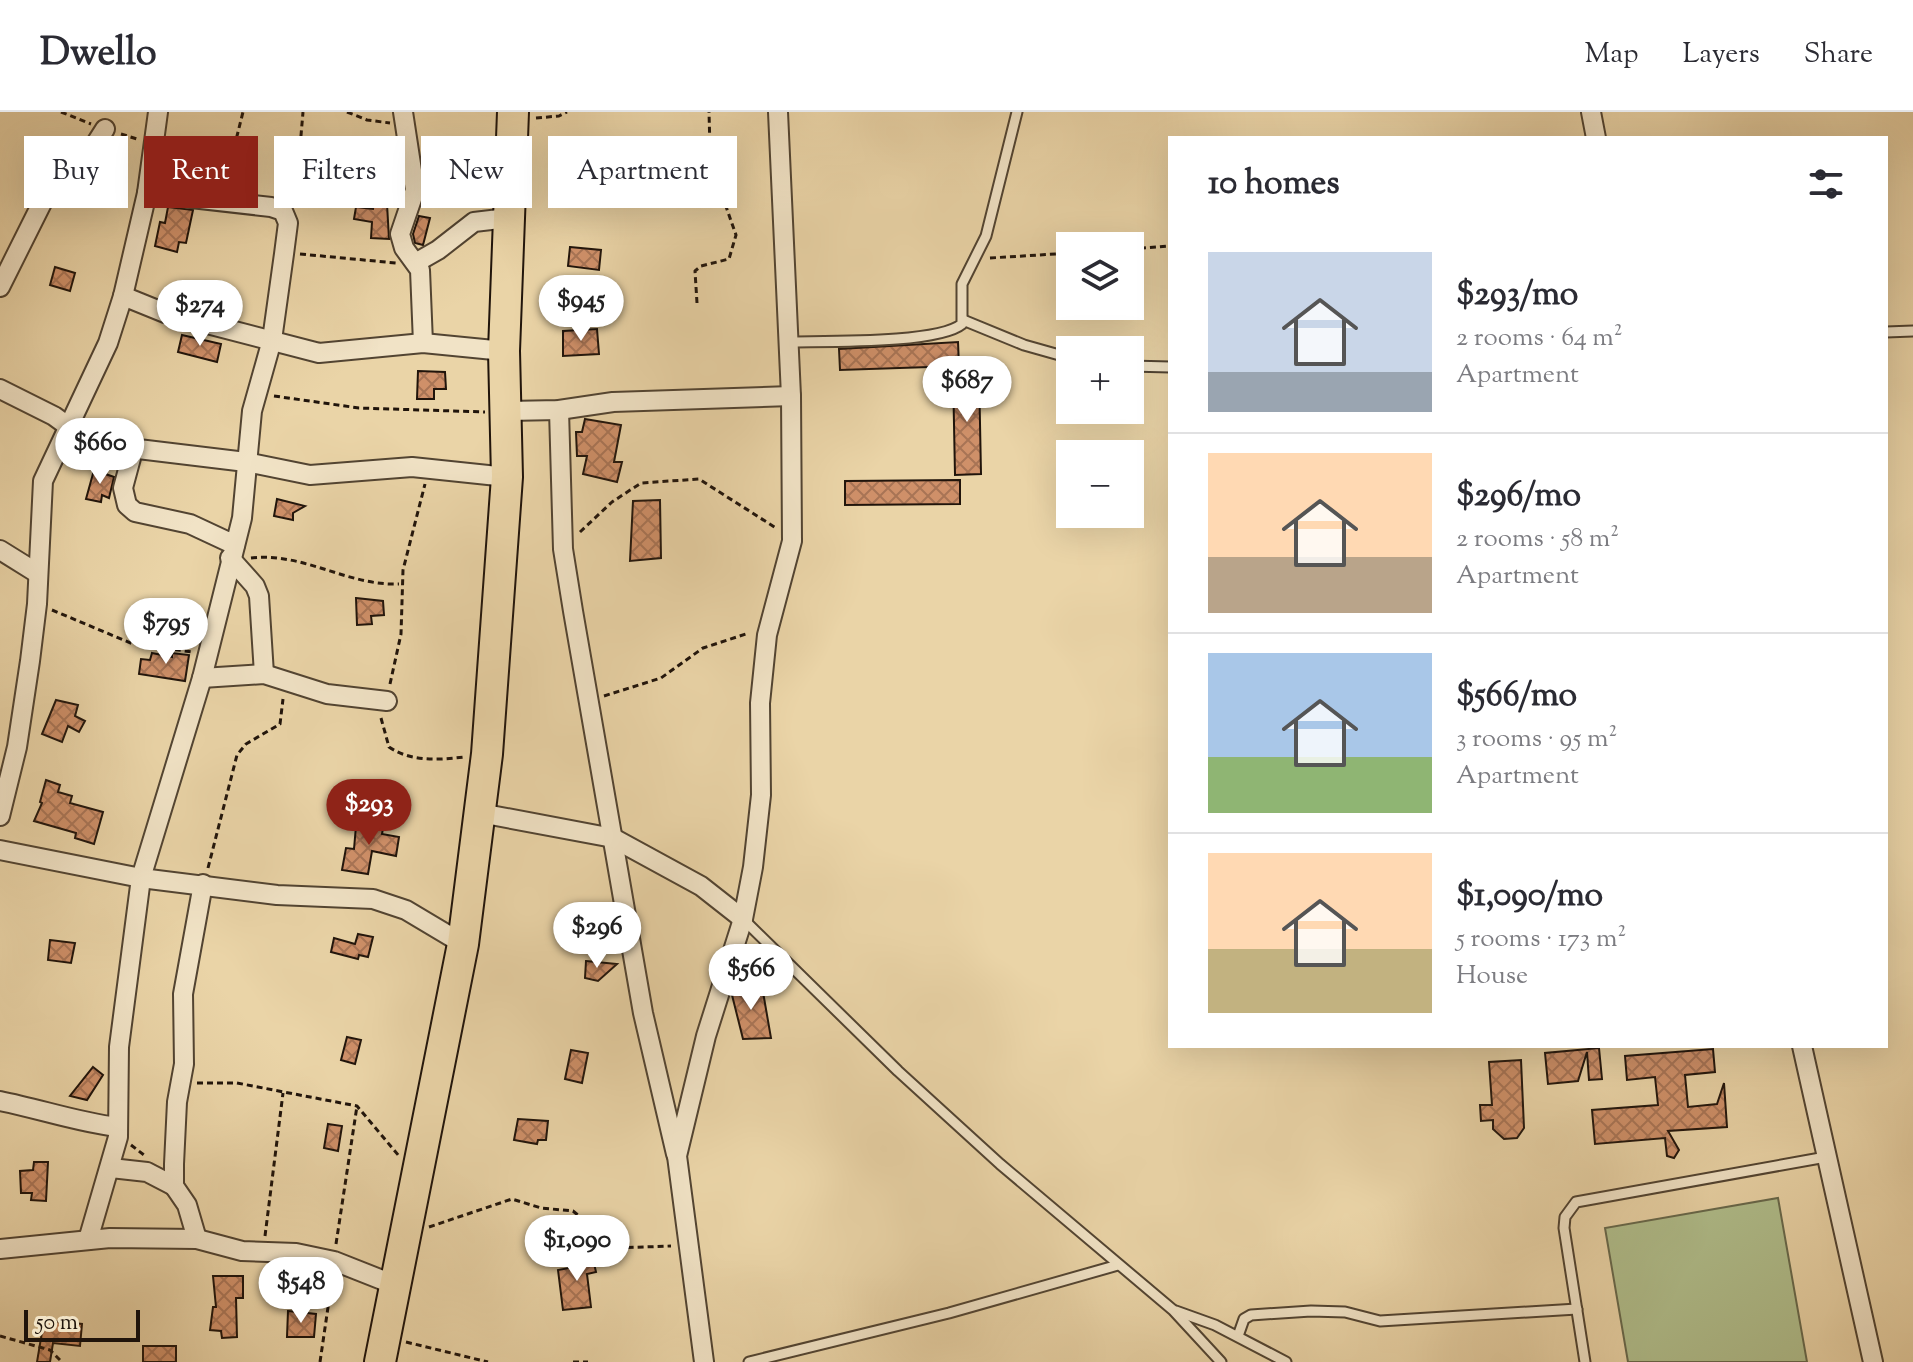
<!DOCTYPE html>
<html lang="en">
<head>
<meta charset="utf-8">
<style>
	body { margin:0; font-family:"Sorts Mill Goudy",serif; background:#f7f7f7; color:#2b2b33; height:100vh; display:flex; flex-direction:column; font-size:30px; white-space:nowrap }
	* { box-sizing:border-box; margin:0 }
	p { font-size:26px; color:#7c7c81 }
	.icon { flex:none; width:44px; height:44px; fill:none; stroke:currentColor; stroke-width:2; stroke-linecap:round; stroke-linejoin:round }
	.map { position:relative; flex:1; overflow:hidden }
	.panel { position:absolute; left:1168px; top:24px; width:720px; height:912px; display:flex; flex-direction:column; background:#fff; border-radius:0px; box-shadow:0 8px 32px #0002 }
	.panel>* { flex:none }
	.guide { position:absolute; left:24px; top:24px; width:760px; height:72px; display:flex; gap:16px }
	.tools { position:absolute; left:1056px; top:120px; display:grid; gap:16px }
	.tools a { display:grid; place-items:center; width:88px; height:88px; border-radius:0px; background:#fff; box-shadow:0 8px 32px #0002; font-size:40px }
	.scale { position:absolute; left:24px; bottom:20px; width:116px; box-sizing:border-box; padding-left:8px; border:4px solid #20140b; border-top:0; font-size:22px; line-height:28px; white-space:nowrap; color:#20140b; -webkit-text-stroke:6px #f1e3c6; paint-order:stroke }
	.price { position:absolute; translate:-50% -68px; padding:0 18px; border-radius:28px; background:#fff; color:#222; font-size:26px; line-height:52px; filter:drop-shadow(0 2px 4px #0008) }
	.price::after { content:''; position:absolute; left:50%; top:48px; width:24px; height:18px; margin-left:-12px; background:inherit; clip-path:polygon(0 0,100% 0,50% 100%) }
	.price.active { background:#8f2418; color:#fff }
	ul { padding:0; list-style:none }
	li { display:flex; align-items:center; gap:24px; height:200px; padding:0 40px }
	li+li { border-top:2px solid #e1e1e2 }
	li span { display:grid; place-items:center; flex:none; width:224px; height:160px; border-radius:0px; color:#555 }
	li>.icon { margin-inline-start:auto }
	span .icon { width:96px; height:96px; fill:#fffc; stroke-width:1 }
	li b { font-size:34px }
	h2 { display:flex; justify-content:space-between; align-items:center; height:96px; padding:0 40px; font-size:34px }
	.chip { padding:0 28px; border-radius:0px; background:#fff; box-shadow:0 8px 32px #0002; font-size:28px; line-height:72px }
	.chip.active { background:#8f2418; color:#fff }
	header { display:flex; align-items:center; gap:48px; box-sizing:border-box; height:112px; padding:0 40px; background:#fff; border-bottom:2px solid #e1e1e2 }
	header strong { font-size:38px }
	nav { display:flex; gap:44px; margin-inline-start:auto; font-size:28px }
	.map>svg:first-child { display:block }
</style>
</head>
<body>
<header>
<strong>Dwello</strong>
<nav><a>Map</a><a>Layers</a><a>Share</a></nav>
</header>
<div class="map">
<svg width="1913" height="1250" viewBox="0 0 1913 1250">
	<defs>
		<pattern id="building-cross-hatch" width="8" height="8" patternUnits="userSpaceOnUse" patternTransform="scale(2)"><rect width="8" height="8" fill="#cf9069"/><path d="M0 0l8 8M0 8l8-8" fill="none" stroke="#a87455"/></pattern>
	</defs>
	<rect width="100%" height="100%" fill="#ead4a7"/>
	<filter id="stains"><feTurbulence type="fractalNoise" baseFrequency=".0025" numOctaves="4"/><feColorMatrix values="0 0 0 0 .2 0 0 0 0 .09 0 0 0 0 .02 0 0 0 .5 -.17"/></filter>
	<radialGradient id="worn" r=".72"><stop offset=".6" stop-color="#630" stop-opacity="0"/><stop offset="1" stop-color="#630" stop-opacity=".3"/></radialGradient>
	<!-- pitch -->
	<polygon fill="#b0be8c" stroke="#68694c" stroke-width="2" points="1778,1086 1807,1250 1628,1250 1605,1116"/>
	<!-- building -->
	<g fill="url(#building-cross-hatch)" stroke="#20140b" stroke-width="2">
		<polygon points="171,58 193,60 193,74 169,71"/>
		<polygon points="374,91 387,92 389,127 371,126 372,110 354,107 356,95 373,97"/>
		<polygon points="168,95 193,98 186,131 179,130 177,140 155,134 160,110 165,111"/>
		<polygon points="419,104 430,106 423,133 415,131 413,122"/>
		<polygon points="570,135 601,138 599,158 568,154"/>
		<polygon points="55,155 75,161 70,179 50,173"/>
		<polygon points="597,217 599,242 563,244 563,219"/>
		<polygon points="182,223 221,232 217,250 178,240"/>
		<polygon points="958,230 959,254 840,258 839,237"/>
		<polygon points="418,259 445,260 446,277 434,277 434,287 417,287"/>
		<polygon points="979,260 981,362 955,363 953,261"/>
		<polygon points="585,307 621,313 614,350 622,350 617,370 583,362 587,344 577,344 576,320 582,320"/>
		<polygon points="94,358 114,365 109,386 102,383 101,390 86,387"/>
		<polygon points="960,368 960,392 845,393 845,369"/>
		<polygon points="277,387 305,394 293,401 293,408 274,404"/>
		<polygon points="660,388 661,446 630,449 633,389"/>
		<polygon points="356,486 383,489 384,503 371,504 372,512 357,513"/>
		<polygon points="152,541 172,545 172,541 189,543 185,569 139,562 141,547 150,548"/>
		<polygon points="56,588 78,593 75,604 85,609 79,620 68,614 62,630 42,622"/>
		<polygon points="46,668 60,673 58,680 72,684 70,691 103,700 94,732 75,726 76,721 34,709 42,691 40,690"/>
		<polygon points="368,708 384,711 382,722 399,725 396,744 372,739 368,762 342,758 346,736 354,737 356,714 366,715"/>
		<polygon points="358,822 373,825 368,845 359,843 358,847 331,840 334,826 355,832"/>
		<polygon points="50,828 75,831 71,851 48,848"/>
		<polygon points="586,849 617,852 598,869 585,866"/>
		<polygon points="747,868 749,882 763,880 771,926 743,927 732,883 736,870"/>
		<polygon points="347,925 361,928 355,952 341,948"/>
		<polygon points="1599,936 1602,967 1589,968 1587,940 1578,969 1548,972 1545,941"/>
		<polygon points="1713,937 1715,960 1685,963 1688,995 1717,992 1724,971 1727,1015 1668,1019 1679,1038 1674,1046 1667,1044 1665,1026 1595,1032 1592,998 1658,993 1655,965 1627,968 1625,944"/>
		<polygon points="571,938 588,941 582,971 565,967"/>
		<polygon points="1521,948 1524,1016 1517,1026 1504,1027 1493,1017 1493,1008 1481,1009 1480,993 1492,993 1489,950"/>
		<polygon points="93,955 103,963 87,988 70,984"/>
		<polygon points="518,1007 548,1009 546,1028 538,1028 537,1032 514,1028"/>
		<polygon points="328,1012 342,1014 338,1039 324,1036"/>
		<polygon points="34,1050 48,1050 46,1089 31,1088 32,1081 21,1081 20,1059 33,1058"/>
		<polygon points="591,1138 596,1160 587,1162 591,1195 563,1198 558,1158 580,1154 577,1141"/>
		<polygon points="213,1164 243,1164 243,1186 236,1186 237,1225 222,1226 221,1219 210,1218 213,1195 216,1195"/>
		<polygon points="288,1199 316,1202 314,1225 287,1225"/>
		<polygon points="44,1208 82,1212 80,1234 53,1231 50,1250 37,1250"/>
		<rect x="143" y="1234" width="33" height="16"/>
	</g>
	<g fill="none" stroke-linecap="round" stroke-linejoin="round">
		<!-- service casing -->
		<g stroke="#524432" stroke-width="13">
			<g id="service">
				<polyline points="963,208 1024,233 1070,246"/>
				<polyline points="1886,220 1913,219"/>
				<path d="M788,230C823,229 938,232 962,212V172L986,124L1017,0"/>
				<polyline points="1130,254 1170,255"/>
				<polyline points="743,807 898,959 1000,1052 1173,1198 1221,1250"/>
				<polyline points="1176,1199 1215,1213 1286,1250"/>
				<polyline points="1238,1224 1244,1207 1251,1203 1311,1199 1345,1200 1380,1209 1577,1197"/>
				<polyline points="749,1250 949,1201 1118,1153"/>
				<polyline points="1585,1250 1564,1116 1565,1105 1576,1090 1826,1045"/>
			</g>
		</g>
		<!-- minor casing -->
		<g stroke="#524432" stroke-width="22">
			<g id="minor">
				<polyline points="403,0 415,78 400,122 404,136 420,158 423,231"/>
				<polyline points="1591,0 1596,26"/>
				<polyline points="417,150 438,138 474,110 508,106"/>
				<polyline points="0,175 50,75 84,50 105,17"/>
				<polyline points="123,184 165,201 319,241 423,231 504,239"/>
				<polyline points="0,277 54,304 87,328 105,333 246,350 310,363 412,355 507,365"/>
				<polyline points="559,298 563,437 573,499 643,901 676,1042"/>
				<polyline points="505,299 559,298 613,290 791,284"/>
				<polyline points="134,335 123,376 127,393 135,400 190,412 235,433"/>
				<polyline points="0,438 37,461"/>
				<polyline points="230,446 255,474 259,484 264,562"/>
				<polyline points="202,566 264,562 327,582 387,589"/>
				<polyline points="480,701 613,726 701,774 743,807"/>
				<polyline points="0,704 17,635 30,549 37,492 43,369 108,231 123,184 147,81 158,0"/>
				<polyline points="0,738 141,766 277,783 373,787 406,798 463,832"/>
				<polyline points="1802,934 1873,1250"/>
				<path d="M0,989C40,997 77,1010 117,1015"/>
				<polyline points="111,1056 147,1060 174,1074"/>
				<polyline points="197,1127 187,1093 174,1074 174,1052 177,990 184,952 183,882 203,772"/>
				<polyline points="88,1128 118,1025 119,935 141,766 202,566 242,406 252,299 272,228 284,142 288,111 283,99 271,95 147,81"/>
				<polyline points="0,1137 110,1126 197,1127 242,1139 296,1141 334,1149 395,1173"/>
				<polyline points="704,1250 677,1044 706,924 743,807 753,755 761,683 760,591 767,523 792,429 791,284 778,0"/>
			</g>
		</g>
		<!-- trunk casing -->
		<g stroke="#20140b" stroke-width="34">
			<polyline id="trunk" points="380,1250 463,832 487,642 507,365 504,239 513,0"/>
		</g>
		<!-- path -->
		<g stroke="#20140b" stroke-width="3" stroke-dasharray="6 4" stroke-linecap="butt">
			<polyline points="61,0 91,12"/>
			<polyline points="347,0 367,8 390,11"/>
			<polyline points="536,6 559,4 567,0"/>
			<polyline points="121,22 137,27"/>
			<polyline points="229,75 232,44 243,0"/>
			<polyline points="289,83 299,47 303,0"/>
			<polyline points="1130,137 1170,134"/>
			<polyline points="300,142 396,151"/>
			<polyline points="990,146 1070,141"/>
			<polyline points="697,191 695,159 701,154 729,147 736,123 716,66 710,37 709,0"/>
			<polyline points="274,284 359,296 485,300"/>
			<polyline points="580,420 612,390 641,371 699,367 776,416"/>
			<path d="M251,446C304,440 347,474 399,472"/>
			<polyline points="52,498 133,532 193,540"/>
			<polyline points="390,572 401,522 403,458 425,372"/>
			<polyline points="604,584 661,566 703,536 749,521"/>
			<path d="M381,606L389,635C411,650 438,648 464,645"/>
			<polyline points="208,756 237,643 246,632 280,612 283,587"/>
			<polyline points="197,971 237,971 357,994 399,1044"/>
			<polyline points="131,1033 144,1043"/>
			<polyline points="429,1115 512,1087 541,1096 573,1099 585,1109 597,1127 616,1136 671,1134"/>
			<polyline points="265,1124 283,981"/>
			<polyline points="336,1132 357,994"/>
			<polyline points="0,1224 50,1238 62,1250"/>
			<polyline points="406,1230 488,1250"/>
			<polyline points="320,1250 332,1168"/>
			<polyline points="573,1250 588,1250"/>
		</g>
		<!-- service -->
		<use href="#service" stroke="#f1e3c6" stroke-width="9"/>
		<!-- minor -->
		<use href="#minor" stroke="#f1e3c6" stroke-width="18"/>
		<!-- trunk -->
		<use href="#trunk" stroke="#ead4a7" stroke-width="30"/>
	</g>
	<rect width="100%" height="100%" filter="url(#stains)"/>
	<rect width="100%" height="100%" fill="url(#worn)"/>
</svg>
<div class="tools">
<a><svg class="icon" aria-label="layers" viewBox="0 0 24 24"><path d="M12 4l9 5-9 5-9-5zM3 14l9 5 9-5"/></svg></a>
<a>+</a>
<a>−</a>
</div>
<div class="scale">50 m</div>
<b class="price" style="left:581px;top:231px">$945</b>
<b class="price" style="left:200px;top:236px">$274</b>
<b class="price" style="left:967px;top:312px">$687</b>
<b class="price" style="left:100px;top:374px">$660</b>
<b class="price" style="left:166px;top:554px">$795</b>
<b class="price active" style="left:369px;top:735px">$293</b>
<b class="price" style="left:597px;top:858px">$296</b>
<b class="price" style="left:751px;top:900px">$566</b>
<b class="price" style="left:577px;top:1171px">$1,090</b>
<b class="price" style="left:301px;top:1213px">$548</b>
<div class="guide">
<a class="chip">Buy</a>
<a class="chip active">Rent</a>
<a class="chip">Filters</a>
<a class="chip">New</a>
<a class="chip">Apartment</a>
</div>
<section class="panel">
<h2>10 homes<svg class="icon" aria-label="filters" viewBox="0 0 24 24"><path d="M4 7h16M4 17h16"/><circle cx="9" cy="7" r="2"/><circle cx="15" cy="17" r="2"/></svg></h2>
<ul>
<li><span style="background:linear-gradient(#c9d6e8 75%,#9aa5b1 0)"><svg class="icon" aria-label="home" viewBox="0 0 24 24"><path d="M3 11l9-7 9 7M6 9v11h12V9"/></svg></span><div><b>$293/mo</b><p>2 rooms · 64 m²</p><p>Apartment</p></div></li>
<li><span style="background:linear-gradient(#ffd9b3 65%,#b9a48a 0)"><svg class="icon" aria-label="home" viewBox="0 0 24 24"><path d="M3 11l9-7 9 7M6 9v11h12V9"/></svg></span><div><b>$296/mo</b><p>2 rooms · 58 m²</p><p>Apartment</p></div></li>
<li><span style="background:linear-gradient(#a9c7e8 65%,#8fb573 0)"><svg class="icon" aria-label="home" viewBox="0 0 24 24"><path d="M3 11l9-7 9 7M6 9v11h12V9"/></svg></span><div><b>$566/mo</b><p>3 rooms · 95 m²</p><p>Apartment</p></div></li>
<li><span style="background:linear-gradient(#ffd9b3 60%,#c2b280 0)"><svg class="icon" aria-label="home" viewBox="0 0 24 24"><path d="M3 11l9-7 9 7M6 9v11h12V9"/></svg></span><div><b>$1,090/mo</b><p>5 rooms · 173 m²</p><p>House</p></div></li>
</ul>
</section>
</div>
</body>
</html>
